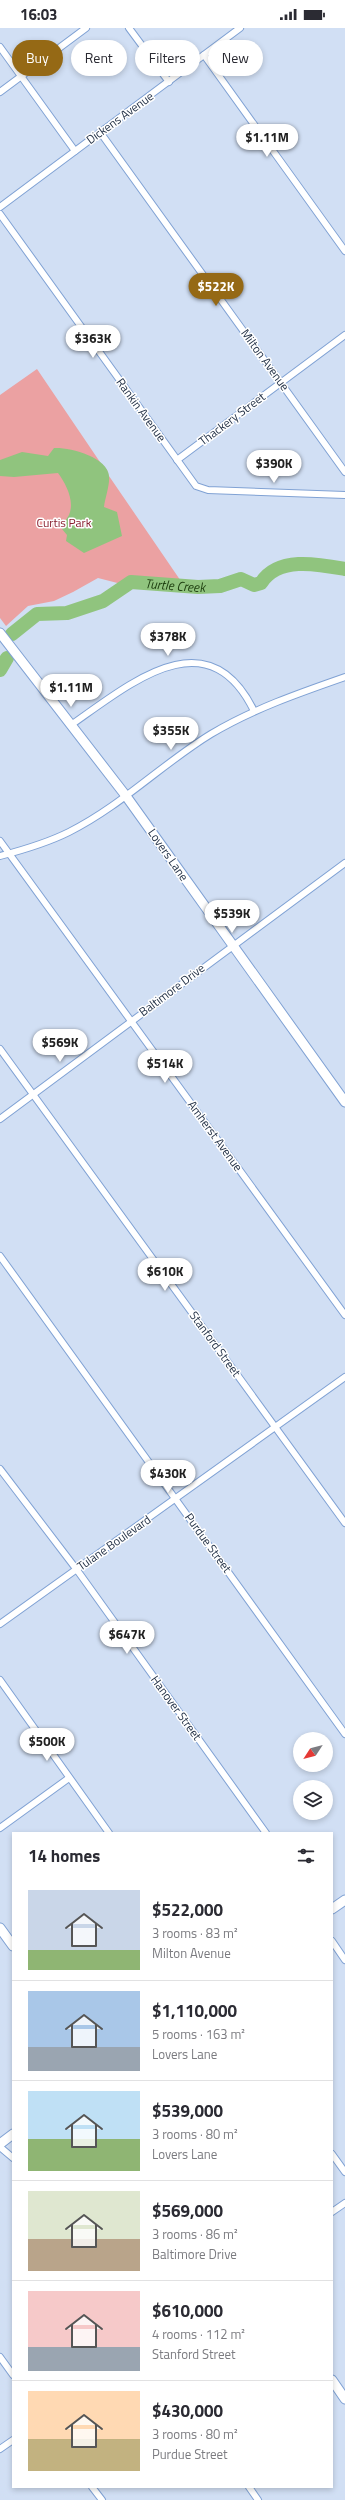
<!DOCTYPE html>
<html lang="en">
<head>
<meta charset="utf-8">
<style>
	body { margin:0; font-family:"Titillium Web",sans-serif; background:#f2f2f3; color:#2b2b33; height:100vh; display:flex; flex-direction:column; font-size:15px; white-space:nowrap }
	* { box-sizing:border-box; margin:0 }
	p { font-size:13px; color:#7c7c81 }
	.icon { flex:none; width:22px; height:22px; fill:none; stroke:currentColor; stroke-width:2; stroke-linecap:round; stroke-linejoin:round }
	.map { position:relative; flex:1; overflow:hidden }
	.drawer { position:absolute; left:12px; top:1804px; width:321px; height:656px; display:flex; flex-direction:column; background:#fff; border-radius:0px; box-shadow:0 2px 6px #0003 }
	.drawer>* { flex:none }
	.top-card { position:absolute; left:12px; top:12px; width:321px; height:36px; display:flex; gap:8px }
	.needle { width:26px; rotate:234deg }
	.controls { position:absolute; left:293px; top:1704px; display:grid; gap:8px }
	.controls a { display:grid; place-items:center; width:40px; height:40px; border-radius:50%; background:#fff; box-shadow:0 2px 6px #0003; font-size:20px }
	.price { position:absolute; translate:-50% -34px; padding:0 9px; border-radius:14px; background:#fff; color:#222; font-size:13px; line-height:26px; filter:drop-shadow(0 1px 2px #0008) }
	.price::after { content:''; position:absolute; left:50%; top:24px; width:12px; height:9px; margin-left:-6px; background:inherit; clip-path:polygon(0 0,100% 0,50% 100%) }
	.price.on { background:#956915; color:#fff }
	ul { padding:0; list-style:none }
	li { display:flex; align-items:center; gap:12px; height:100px; padding:0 16px }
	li+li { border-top:1px solid #e1e1e2 }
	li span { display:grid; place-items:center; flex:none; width:112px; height:80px; border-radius:0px; color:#555 }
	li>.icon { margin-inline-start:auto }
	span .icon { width:48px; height:48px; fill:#fffc; stroke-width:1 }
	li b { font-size:17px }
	h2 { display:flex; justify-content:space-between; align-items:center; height:48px; padding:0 16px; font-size:17px }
	.tag { padding:0 14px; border-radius:18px; background:#fff; box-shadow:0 2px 6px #0003; font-size:14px; line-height:36px }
	.tag.on { background:#956915; color:#fff }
	.status { display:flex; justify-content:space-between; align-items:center; height:28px; padding:0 20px; background:#fff; direction:ltr }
	.status svg { height:11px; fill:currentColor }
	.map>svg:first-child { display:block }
</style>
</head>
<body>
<div class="status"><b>16:03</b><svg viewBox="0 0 49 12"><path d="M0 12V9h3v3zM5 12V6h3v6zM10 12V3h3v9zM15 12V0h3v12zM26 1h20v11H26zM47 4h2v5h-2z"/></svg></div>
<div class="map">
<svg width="345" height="2472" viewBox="0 0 345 2472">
	<rect width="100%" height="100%" fill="#d1dff4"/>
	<!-- green -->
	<polygon fill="#eba1a2" points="37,341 102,437 107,442 109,448 187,562 137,560 98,550 73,564 54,573 28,578 6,598 0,590 0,367"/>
	<!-- water -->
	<path fill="#90c47e" d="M54,420C69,419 108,429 109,448C110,457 105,470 104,479L117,484L122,508L84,525L66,513L67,507L62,501C63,495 66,492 69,487C75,473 66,456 58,445L14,449L0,448V432L22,424L48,428Z"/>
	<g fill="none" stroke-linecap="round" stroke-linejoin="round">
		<!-- river -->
		<g stroke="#90c47e" stroke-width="14">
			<path id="s1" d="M12,606L37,586L67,585L103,573L131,554L198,559L220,558L241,551L254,557L261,555C278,528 318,536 345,541"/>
			<polyline points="0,642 7,630"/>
		</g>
		<!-- street casing -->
		<g stroke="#80a2d4" stroke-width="8">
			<g id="street">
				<polyline points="129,0 169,54"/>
				<polyline points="0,19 75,123"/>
				<polyline points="204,27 345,223"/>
				<polyline points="0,64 86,0"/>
				<polyline points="100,104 345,444"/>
				<polyline points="0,179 240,0"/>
				<polyline points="0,186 196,458 208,462 345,467"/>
				<polyline points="177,432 345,307"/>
				<path d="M71,697C131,655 208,589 254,683"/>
				<polyline points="0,813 345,1287"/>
				<path d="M0,828C23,822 47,815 69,804C121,778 162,736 211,706C253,681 299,665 345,649"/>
				<polyline points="0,1021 345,1495"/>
				<polyline points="0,1091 345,835"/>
				<polyline points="0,1228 345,1706"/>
				<polyline points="0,1441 77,1542 266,1805"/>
				<polyline points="0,1596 345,1349"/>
				<polyline points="0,1652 109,1805"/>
				<polyline points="0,1800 69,1750"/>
				<polyline points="332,1913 345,1932"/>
				<polyline points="0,2119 13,2130"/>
				<polyline points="332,2126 345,2144"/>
				<polyline points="332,2184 345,2175"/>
				<polyline points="0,2329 13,2347"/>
				<polyline points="0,2421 13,2412"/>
				<polyline points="92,2459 102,2472"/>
				<polyline points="249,2459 258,2472"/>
			</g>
		</g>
		<!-- secondary casing -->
		<g stroke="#80a2d4" stroke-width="11">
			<g id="secondary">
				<polyline points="0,605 126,768 345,1074"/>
				<polyline points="332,1881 345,1872"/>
				<polyline points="0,1900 13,1918"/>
				<polyline points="0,2116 13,2106"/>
				<polyline points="332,2352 345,2371"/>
			</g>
		</g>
		<!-- street -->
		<use href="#street" stroke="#fff" stroke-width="6"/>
		<!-- secondary -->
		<use href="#secondary" stroke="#fff" stroke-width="9"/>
	</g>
	<g text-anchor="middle" stroke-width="3" stroke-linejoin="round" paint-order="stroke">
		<!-- street labels -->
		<g font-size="12" fill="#243247" stroke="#fff">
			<text transform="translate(120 90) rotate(-36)" y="4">Dickens Avenue</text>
			<text transform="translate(265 332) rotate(54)" y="4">Milton Avenue</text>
			<text transform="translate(141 382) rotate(54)" y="4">Rankin Avenue</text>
			<text transform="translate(232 391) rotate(-37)" y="4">Thackery Street</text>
			<text transform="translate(168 827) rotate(55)" y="4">Lovers Lane</text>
			<text transform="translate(172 962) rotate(-37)" y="4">Baltimore Drive</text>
			<text transform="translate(215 1108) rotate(54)" y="4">Amherst Avenue</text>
			<text transform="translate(215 1316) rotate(54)" y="4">Stanford Street</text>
			<text transform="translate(114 1515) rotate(-35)" y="4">Tulane Boulevard</text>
			<text transform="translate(208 1515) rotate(54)" y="4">Purdue Street</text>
			<text transform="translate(176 1680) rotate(54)" y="4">Hanover Street</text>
		</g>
		<!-- park labels -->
		<g font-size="12" fill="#881f2e" stroke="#fff">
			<text x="64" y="499">Curtis Park</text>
		</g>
		<!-- water labels -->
		<g font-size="13" font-style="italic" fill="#1f4011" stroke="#fff">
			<text dy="5" stroke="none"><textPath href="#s1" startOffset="178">Turtle Creek</textPath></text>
		</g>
	</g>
</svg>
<div class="controls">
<a><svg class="needle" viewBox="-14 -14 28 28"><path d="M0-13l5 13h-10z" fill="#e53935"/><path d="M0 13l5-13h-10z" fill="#7c7c81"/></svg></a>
<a><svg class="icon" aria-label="layers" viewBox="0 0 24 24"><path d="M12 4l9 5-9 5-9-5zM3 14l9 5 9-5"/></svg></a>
</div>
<b class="price" style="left:267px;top:130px">$1.11M</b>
<b class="price on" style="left:216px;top:279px">$522K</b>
<b class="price" style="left:93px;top:331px">$363K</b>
<b class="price" style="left:274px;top:456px">$390K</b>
<b class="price" style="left:168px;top:629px">$378K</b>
<b class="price" style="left:71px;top:680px">$1.11M</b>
<b class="price" style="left:171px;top:723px">$355K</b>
<b class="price" style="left:232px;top:906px">$539K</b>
<b class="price" style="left:60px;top:1035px">$569K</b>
<b class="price" style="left:165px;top:1056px">$514K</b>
<b class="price" style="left:165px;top:1264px">$610K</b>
<b class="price" style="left:168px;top:1466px">$430K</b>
<b class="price" style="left:127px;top:1627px">$647K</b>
<b class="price" style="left:47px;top:1734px">$500K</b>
<div class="top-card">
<a class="tag on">Buy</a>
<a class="tag">Rent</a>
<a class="tag">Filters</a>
<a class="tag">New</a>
</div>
<section class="drawer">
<h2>14 homes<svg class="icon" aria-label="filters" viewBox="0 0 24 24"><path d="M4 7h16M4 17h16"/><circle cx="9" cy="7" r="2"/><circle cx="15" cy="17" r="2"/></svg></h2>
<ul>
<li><span style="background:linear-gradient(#c9d6e8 75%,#8fb573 0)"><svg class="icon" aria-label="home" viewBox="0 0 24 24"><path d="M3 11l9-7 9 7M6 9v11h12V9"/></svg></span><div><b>$522,000</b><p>3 rooms · 83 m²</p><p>Milton Avenue</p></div></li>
<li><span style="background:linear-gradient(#a9c7e8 70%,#9aa5b1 0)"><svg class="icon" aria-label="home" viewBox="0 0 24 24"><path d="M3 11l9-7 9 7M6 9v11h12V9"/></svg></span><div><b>$1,110,000</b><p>5 rooms · 163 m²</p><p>Lovers Lane</p></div></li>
<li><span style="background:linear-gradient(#bfe0f5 60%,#8fb573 0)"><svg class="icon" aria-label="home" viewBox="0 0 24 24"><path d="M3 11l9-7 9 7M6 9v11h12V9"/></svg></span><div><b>$539,000</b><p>3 rooms · 80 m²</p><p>Lovers Lane</p></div></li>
<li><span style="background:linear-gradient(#dfe7d0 60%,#b9a48a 0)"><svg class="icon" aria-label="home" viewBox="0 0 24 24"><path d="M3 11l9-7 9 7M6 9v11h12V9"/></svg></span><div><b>$569,000</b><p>3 rooms · 86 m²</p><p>Baltimore Drive</p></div></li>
<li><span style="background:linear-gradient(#f6c9c9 70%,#9aa5b1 0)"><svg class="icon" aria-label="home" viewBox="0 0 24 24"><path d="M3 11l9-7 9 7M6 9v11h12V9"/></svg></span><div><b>$610,000</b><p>4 rooms · 112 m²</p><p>Stanford Street</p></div></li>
<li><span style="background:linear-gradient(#ffd9b3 60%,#c2b280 0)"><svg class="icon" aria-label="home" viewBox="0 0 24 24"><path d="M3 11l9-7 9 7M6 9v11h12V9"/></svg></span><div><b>$430,000</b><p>3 rooms · 80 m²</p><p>Purdue Street</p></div></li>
</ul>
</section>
</div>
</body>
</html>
